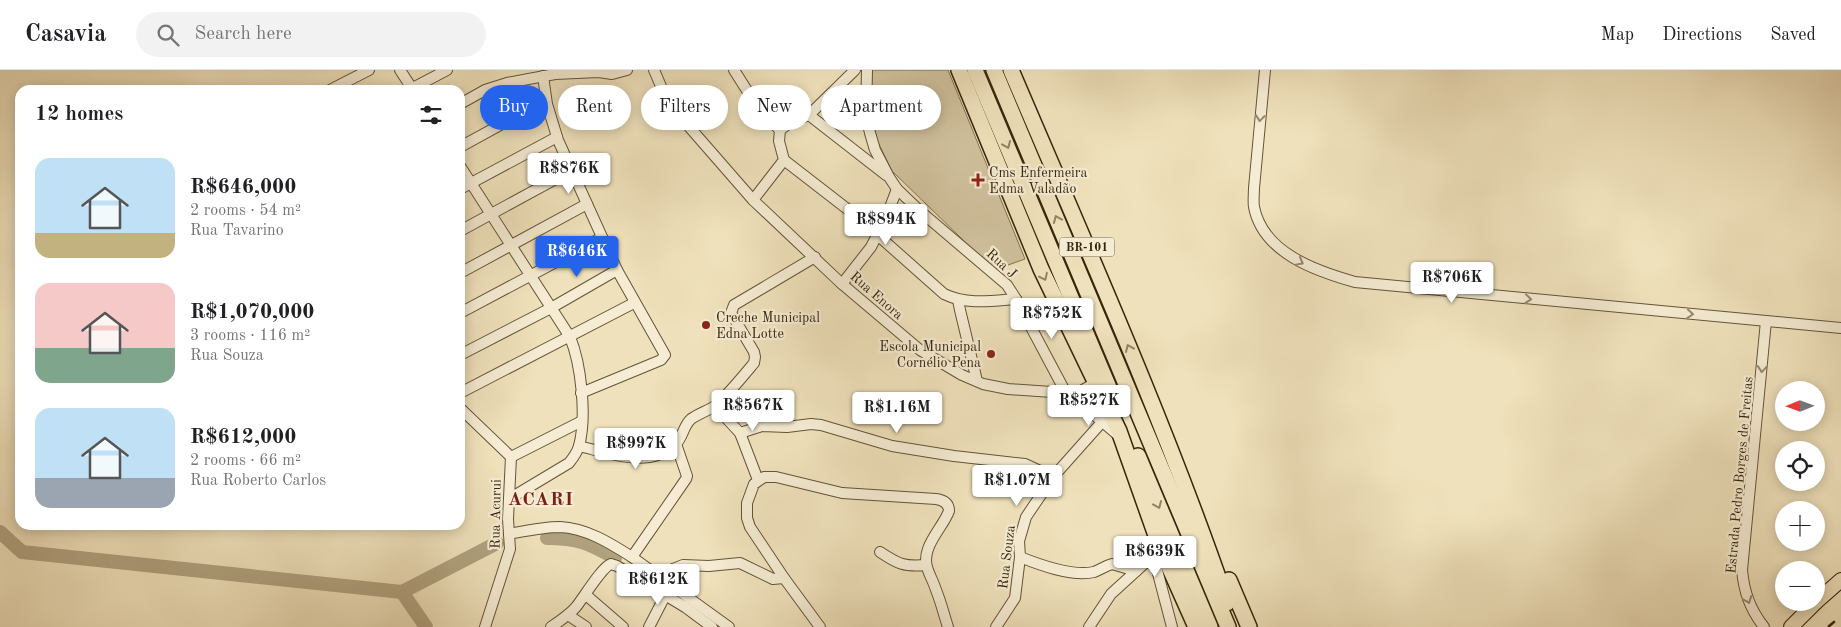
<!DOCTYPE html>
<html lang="en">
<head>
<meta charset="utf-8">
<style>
	body { margin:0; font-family:"Old Standard TT",serif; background:#f2f2f2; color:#202124; height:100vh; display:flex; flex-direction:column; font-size:19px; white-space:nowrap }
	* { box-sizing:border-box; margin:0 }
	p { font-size:16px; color:#757577 }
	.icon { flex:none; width:28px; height:28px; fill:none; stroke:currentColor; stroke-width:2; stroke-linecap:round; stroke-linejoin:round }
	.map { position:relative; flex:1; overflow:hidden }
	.details { position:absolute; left:15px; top:15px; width:450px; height:445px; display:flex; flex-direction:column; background:#fff; border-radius:15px; box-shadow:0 2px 12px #0003 }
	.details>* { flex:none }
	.hud { position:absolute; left:480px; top:15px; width:475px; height:45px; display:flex; gap:10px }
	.needle { width:32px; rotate:269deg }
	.tools { position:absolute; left:1775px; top:311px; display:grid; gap:10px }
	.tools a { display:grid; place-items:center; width:50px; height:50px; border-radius:50%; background:#fff; box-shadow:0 2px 12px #0003; font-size:25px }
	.price { position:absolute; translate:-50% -42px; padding:0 11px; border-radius:5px; background:#fff; color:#222; font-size:16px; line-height:32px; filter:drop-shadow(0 1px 2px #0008) }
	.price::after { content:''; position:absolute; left:50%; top:30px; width:15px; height:11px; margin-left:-8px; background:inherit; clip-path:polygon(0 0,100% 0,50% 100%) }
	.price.active { background:#2563eb; color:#fff }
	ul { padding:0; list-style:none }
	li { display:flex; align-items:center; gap:15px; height:125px; padding:0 20px }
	li span { display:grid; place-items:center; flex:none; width:140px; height:100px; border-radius:15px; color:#555 }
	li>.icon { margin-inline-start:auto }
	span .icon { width:60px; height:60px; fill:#fffc; stroke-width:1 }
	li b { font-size:21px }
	h2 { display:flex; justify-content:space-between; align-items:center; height:60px; padding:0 20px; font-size:21px }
	.chip { padding:0 18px; border-radius:22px; background:#fff; box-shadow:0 2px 12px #0003; font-size:18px; line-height:45px }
	.chip.active { background:#2563eb; color:#fff }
	header { display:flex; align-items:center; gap:30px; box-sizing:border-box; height:70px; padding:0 25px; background:#fff; border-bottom:1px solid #e0e0e0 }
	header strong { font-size:24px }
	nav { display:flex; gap:28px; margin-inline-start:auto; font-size:18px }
	.search { width:350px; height:45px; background:#f2f2f2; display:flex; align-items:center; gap:12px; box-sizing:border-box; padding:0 18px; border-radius:28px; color:#757577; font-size:19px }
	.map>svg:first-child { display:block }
</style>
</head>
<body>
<header>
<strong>Casavia</strong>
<div class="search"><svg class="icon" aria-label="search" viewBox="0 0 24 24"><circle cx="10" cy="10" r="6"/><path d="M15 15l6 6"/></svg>Search here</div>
<nav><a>Map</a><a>Directions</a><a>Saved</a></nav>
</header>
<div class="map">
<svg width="1841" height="557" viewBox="0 0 1841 557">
	<rect width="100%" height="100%" fill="#efe1bb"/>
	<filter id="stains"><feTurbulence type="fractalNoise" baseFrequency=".004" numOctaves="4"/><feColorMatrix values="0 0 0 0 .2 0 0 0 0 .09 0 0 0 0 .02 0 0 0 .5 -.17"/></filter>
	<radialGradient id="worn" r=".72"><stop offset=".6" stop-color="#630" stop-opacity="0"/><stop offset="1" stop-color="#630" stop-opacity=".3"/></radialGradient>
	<!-- green -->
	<polygon fill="#d0c19d" stroke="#837354" points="871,0 948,0 1025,189 994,200 892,101 876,68 870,41"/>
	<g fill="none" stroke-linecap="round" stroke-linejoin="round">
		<!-- river -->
		<g stroke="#b0a17f" stroke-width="14">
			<polyline points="0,462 22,482 402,522 497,473"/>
			<path d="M547,468C578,468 589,473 615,488"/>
			<polyline points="402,522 426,557"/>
		</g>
		<!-- minor casing -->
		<g stroke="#645437" stroke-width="12">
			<g id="minor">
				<polyline points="400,0 413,20"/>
				<polyline points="654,0 663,21 678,44 753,130 842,214 920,280 962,305 983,314 1008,319 1066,323 1072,326 1119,366"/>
				<polyline points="734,0 760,41 780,60"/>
				<polyline points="867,0 866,46 870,63 875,80 889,107 897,119 920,141 1007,215 1016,229 1066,323"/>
				<path d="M1265,0L1254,118C1254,124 1253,131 1254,137C1263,183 1316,201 1355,212L1841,258"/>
				<polyline points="543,6 547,34 558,70 617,200 665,285 661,290 581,323"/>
				<polyline points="330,20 369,0"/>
				<polyline points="409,20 447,0"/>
				<polyline points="460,34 485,20 507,13 555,4 599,2 612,4 627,0"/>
				<polyline points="809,45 886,105"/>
				<polyline points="460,77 546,30"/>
				<path d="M784,90L855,145L944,224C967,235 991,231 1016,229"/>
				<path d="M460,96L570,267C581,294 587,346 579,376C577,383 573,388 569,393L509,429"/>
				<polyline points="460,119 557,67"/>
				<polyline points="753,130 784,90 779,71 780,60 791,52 809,45 855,0"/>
				<polyline points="460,161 572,100"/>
				<polyline points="460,203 587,134"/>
				<polyline points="842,214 871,177 886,148 897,119"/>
				<polyline points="958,230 960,240 977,311"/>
				<polyline points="460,243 601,168"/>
				<polyline points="460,285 551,238 617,200"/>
				<polyline points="460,323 630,235 634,232"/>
				<polyline points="1072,326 1095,313"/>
				<polyline points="715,336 740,363 758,410"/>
				<polyline points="460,338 511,387"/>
				<polyline points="740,363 762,356 787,357 811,354 821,355 892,376 954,386 1025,394 1053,407"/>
				<path d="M579,376C609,383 649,399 675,375C683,368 683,356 691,349C698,344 707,341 715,336C727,326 744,305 754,293L755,287L754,282L731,243L734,235L815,187"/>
				<polyline points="511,387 582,351"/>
				<path d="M509,464C525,461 543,457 560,457C586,458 610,473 632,487L729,557"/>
				<path d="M880,482C898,494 904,497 926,495"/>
				<polyline points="632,487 686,409 687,406 676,374"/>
				<path d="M1020,487C1040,495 1072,507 1094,502C1100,500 1105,496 1112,494L1136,501"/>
				<polyline points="1156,496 1172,557"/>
				<polyline points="660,514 673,499 683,495 709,496 740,493 773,509 784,508"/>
				<polyline points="586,525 623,557"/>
				<polyline points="568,545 586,557"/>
				<polyline points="485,557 510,479 508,449 511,387"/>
				<path d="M551,557C560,551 569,545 576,537C584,527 602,497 611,494L617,496L685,537L712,557"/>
				<polyline points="649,557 665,526"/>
				<path d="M820,557L784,508L750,457L747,448V433L754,414L764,407H776L842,423L936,429C943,430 949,433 949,441C944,454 933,465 928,479C922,496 931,504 936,520C941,532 944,545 948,557"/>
				<polyline points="996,557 1015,528 1020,487 1019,471 1026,447 1053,407 1102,352"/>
				<polyline points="1089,557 1111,524 1145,493 1159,474"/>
				<path d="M1764,557C1750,539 1744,522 1742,500L1766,251"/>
			</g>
		</g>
		<!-- major casing -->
		<g stroke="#36250b" stroke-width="16">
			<g id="major">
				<polyline points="1816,532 1841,510"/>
				<polyline points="1791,557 1816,532"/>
			</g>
		</g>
		<!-- highway casing -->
		<g stroke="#36250b" stroke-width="18">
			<g id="highway">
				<polyline points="959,0 1041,199 1119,361 1159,474 1196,557"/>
				<polyline points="975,0 1115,332"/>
				<polyline points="994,0 1228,557"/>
				<path d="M1011,0C1086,176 1165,352 1227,533"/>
				<polyline points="1138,386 1210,557"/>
				<polyline points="1229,510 1249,557"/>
			</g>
		</g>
		<!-- minor -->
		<use href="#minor" stroke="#f5ecd3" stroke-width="10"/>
		<!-- major -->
		<use href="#major" stroke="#efe1bb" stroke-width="14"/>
		<!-- highway -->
		<use href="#highway" stroke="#efe1bb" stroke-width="15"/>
		<!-- rail -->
		<polyline stroke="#36250b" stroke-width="2.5" stroke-dasharray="9 9" stroke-linecap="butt" points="1828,557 1841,546"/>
	</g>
	<!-- one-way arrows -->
	<defs><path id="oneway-chevron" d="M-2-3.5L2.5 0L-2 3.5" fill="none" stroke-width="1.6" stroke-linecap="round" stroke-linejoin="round" transform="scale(1.25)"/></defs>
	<g stroke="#96886f">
		<use href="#oneway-chevron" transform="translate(1260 48) rotate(96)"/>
		<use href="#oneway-chevron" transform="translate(1300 192) rotate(29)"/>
		<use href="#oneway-chevron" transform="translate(1528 229) rotate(6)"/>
		<use href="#oneway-chevron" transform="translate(1690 244) rotate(5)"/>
		<use href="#oneway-chevron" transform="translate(1762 299) rotate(95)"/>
		<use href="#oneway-chevron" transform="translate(1748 530) rotate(69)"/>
	</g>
	<g stroke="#928363">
		<use href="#oneway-chevron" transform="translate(1007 75) rotate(67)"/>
		<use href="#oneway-chevron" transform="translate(1057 149) rotate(-113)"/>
		<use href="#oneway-chevron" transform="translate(1044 207) rotate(65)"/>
		<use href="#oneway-chevron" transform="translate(1129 278) rotate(-113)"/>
		<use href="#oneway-chevron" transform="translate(1158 435) rotate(67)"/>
	</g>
	<!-- markers -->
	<g fill="#8f2418" stroke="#f5ecd3" stroke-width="2">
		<path d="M975.5 102.5h5v5h5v5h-5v5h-5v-5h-5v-5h5z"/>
		<circle cx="706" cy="255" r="5"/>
		<circle cx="991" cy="284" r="5"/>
	</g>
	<g text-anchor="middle" stroke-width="4.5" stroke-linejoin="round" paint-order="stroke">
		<!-- shield labels -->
		<rect fill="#f5ecd3" stroke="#6f6147" stroke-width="1" x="1059.5" y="167.5" width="55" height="19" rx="4"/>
		<g font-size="12" font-weight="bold" fill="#36250b">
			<text x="1087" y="181">BR-101</text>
		</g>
		<!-- poi labels -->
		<g font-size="14" fill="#36250b" stroke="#f5ecd3" text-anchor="start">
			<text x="989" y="107">Cms Enfermeira<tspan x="989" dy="16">Edma Valadão</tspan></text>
			<text x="716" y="252">Creche Municipal<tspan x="716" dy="16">Edna Lotte</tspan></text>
			<text x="981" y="281" text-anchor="end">Escola Municipal<tspan x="981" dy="16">Cornélio Pena</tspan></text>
		</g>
		<!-- street labels -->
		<g font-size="14" fill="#36250b" stroke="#f5ecd3">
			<text transform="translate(1002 193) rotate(43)" y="5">Rua J</text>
			<text transform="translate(877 225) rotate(41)" y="5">Rua Enora</text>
			<text transform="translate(1739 405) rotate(-85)" y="5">Estrada Pedro Borges de Freitas</text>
			<text transform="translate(495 444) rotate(-89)" y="5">Rua Acurui</text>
			<text transform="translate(1006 487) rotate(-83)" y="5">Rua Souza</text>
		</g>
		<!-- district labels -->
		<g font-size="19" font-weight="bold" letter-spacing="1" fill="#7a1f14" stroke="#f5ecd3">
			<text x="541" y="435">ACARI</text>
		</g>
	</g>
	<rect width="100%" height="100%" filter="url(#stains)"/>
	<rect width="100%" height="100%" fill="url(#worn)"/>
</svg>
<div class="tools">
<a><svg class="needle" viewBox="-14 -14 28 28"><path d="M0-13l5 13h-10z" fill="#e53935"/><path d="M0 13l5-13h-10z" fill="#757577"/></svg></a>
<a><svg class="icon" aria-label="locate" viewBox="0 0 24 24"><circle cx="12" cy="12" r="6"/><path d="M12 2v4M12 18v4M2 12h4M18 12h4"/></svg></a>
<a>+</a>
<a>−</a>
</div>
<b class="price" style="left:569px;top:125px">R$876K</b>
<b class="price" style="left:886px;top:176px">R$894K</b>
<b class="price active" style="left:577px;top:208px">R$646K</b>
<b class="price" style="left:1452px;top:234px">R$706K</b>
<b class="price" style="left:1052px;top:270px">R$752K</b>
<b class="price" style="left:1089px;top:357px">R$527K</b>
<b class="price" style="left:753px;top:362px">R$567K</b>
<b class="price" style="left:897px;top:364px">R$1.16M</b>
<b class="price" style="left:636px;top:400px">R$997K</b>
<b class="price" style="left:1017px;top:437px">R$1.07M</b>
<b class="price" style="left:1155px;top:508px">R$639K</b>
<b class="price" style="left:658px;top:536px">R$612K</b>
<div class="hud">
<a class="chip active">Buy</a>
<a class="chip">Rent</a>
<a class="chip">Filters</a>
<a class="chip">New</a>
<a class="chip">Apartment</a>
</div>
<section class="details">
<h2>12 homes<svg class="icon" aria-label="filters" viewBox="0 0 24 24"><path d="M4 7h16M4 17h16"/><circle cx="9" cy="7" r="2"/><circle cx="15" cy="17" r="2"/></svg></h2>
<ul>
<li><span style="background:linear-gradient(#bfe0f5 75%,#c2b280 0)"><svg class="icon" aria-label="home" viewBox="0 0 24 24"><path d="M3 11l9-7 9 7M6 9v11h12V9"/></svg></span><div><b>R$646,000</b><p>2 rooms · 54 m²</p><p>Rua Tavarino</p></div></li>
<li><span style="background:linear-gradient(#f6c9c9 65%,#7fa58c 0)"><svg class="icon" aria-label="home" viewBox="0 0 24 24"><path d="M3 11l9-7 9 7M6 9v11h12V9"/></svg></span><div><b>R$1,070,000</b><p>3 rooms · 116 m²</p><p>Rua Souza</p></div></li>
<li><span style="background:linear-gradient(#bfe0f5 70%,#9aa5b1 0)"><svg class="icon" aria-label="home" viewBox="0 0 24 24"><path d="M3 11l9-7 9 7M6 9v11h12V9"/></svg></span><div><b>R$612,000</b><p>2 rooms · 66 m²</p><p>Rua Roberto Carlos</p></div></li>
</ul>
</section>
</div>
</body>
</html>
